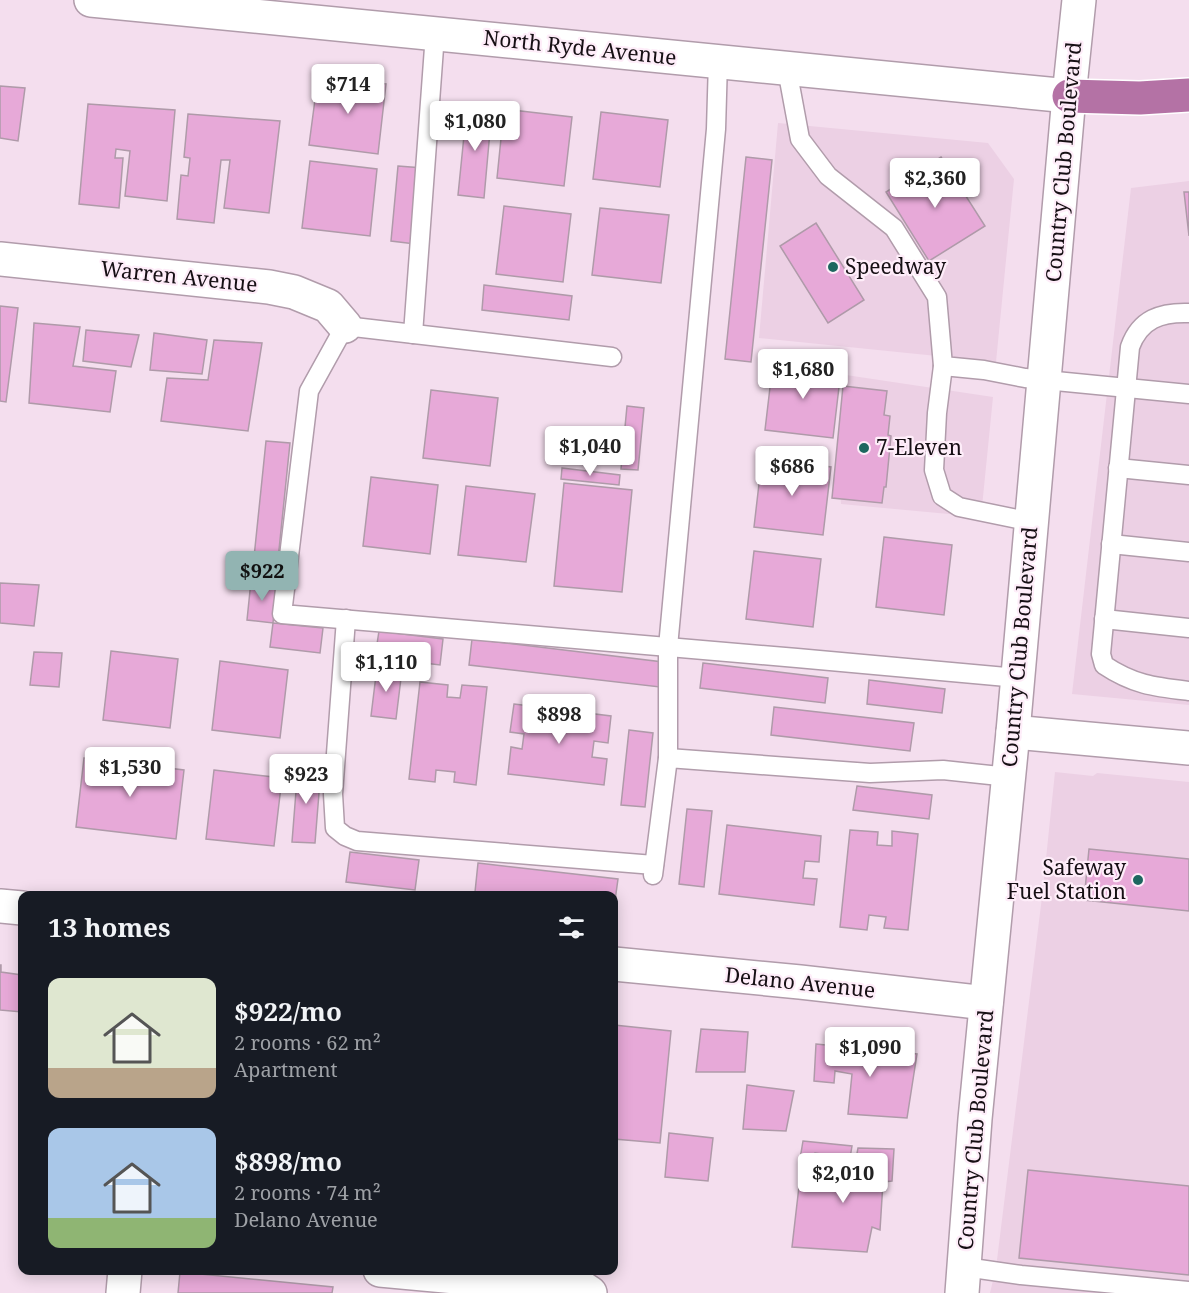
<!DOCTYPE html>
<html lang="en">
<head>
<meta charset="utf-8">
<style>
	body { margin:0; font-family:"Noto Serif",serif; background:#242831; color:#f1f3f6; height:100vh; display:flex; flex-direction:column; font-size:22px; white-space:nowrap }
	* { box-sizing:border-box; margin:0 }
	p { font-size:20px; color:#9ea1a6 }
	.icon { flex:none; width:33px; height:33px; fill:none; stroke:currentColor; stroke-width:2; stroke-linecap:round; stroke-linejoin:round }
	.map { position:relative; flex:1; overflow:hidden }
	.details { position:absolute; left:18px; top:891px; width:600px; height:384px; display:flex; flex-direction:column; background:#171b24; border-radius:12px; box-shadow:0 3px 15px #0003 }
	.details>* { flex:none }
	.price { position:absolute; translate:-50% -51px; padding:0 14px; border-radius:6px; background:#fff; color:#222; font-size:20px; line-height:39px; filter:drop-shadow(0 2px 3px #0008) }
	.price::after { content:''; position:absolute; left:50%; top:36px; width:18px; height:14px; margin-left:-9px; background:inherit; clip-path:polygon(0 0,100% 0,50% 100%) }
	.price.on { background:#92b4b2; color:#111 }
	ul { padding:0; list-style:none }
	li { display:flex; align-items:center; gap:18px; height:150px; padding:0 30px }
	li span { display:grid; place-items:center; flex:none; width:168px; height:120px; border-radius:12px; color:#555 }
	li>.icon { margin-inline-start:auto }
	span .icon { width:72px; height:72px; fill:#fffc; stroke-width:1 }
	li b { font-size:26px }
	h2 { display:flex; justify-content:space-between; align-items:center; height:72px; padding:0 30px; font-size:26px }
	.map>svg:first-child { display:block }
</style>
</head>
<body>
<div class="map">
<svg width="1189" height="1293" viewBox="0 0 1189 1293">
	<rect width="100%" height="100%" fill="#f4deee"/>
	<!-- built -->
	<g fill="#ecd0e4">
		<polygon points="778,123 988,143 1014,179 996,362 759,338"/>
		<polygon points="1189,181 1189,705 1072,694 1131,188"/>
		<polygon points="846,375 993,397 981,517 841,504 838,454"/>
		<polygon points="1055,772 1093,776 1097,773 1189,782 1189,1293 990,1293 996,1268 1042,897"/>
	</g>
	<!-- building -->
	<g fill="#e7a9d8" stroke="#af9aa9" stroke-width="1.5">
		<polygon points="318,77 386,84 378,154 309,145"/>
		<polygon points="0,86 25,88 18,141 0,138"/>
		<polygon points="88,104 175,110 167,201 125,196 130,151 116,149 115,158 123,158 119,208 79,204"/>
		<polygon points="467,106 492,109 484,198 458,195"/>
		<polygon points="504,109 572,117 564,186 497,178"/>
		<polygon points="601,112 668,120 660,187 593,179"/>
		<polygon points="188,114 280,121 269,213 224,208 230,160 221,160 214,223 177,219 181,175 188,176 190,158 184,157"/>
		<polygon points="746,157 772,160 751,362 725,359"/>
		<polygon points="941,157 985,226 929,261 886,192"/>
		<polygon points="310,161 377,169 370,236 302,228"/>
		<polygon points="398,166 423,168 415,244 391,241"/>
		<polygon points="1184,192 1189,192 1189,236"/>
		<polygon points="504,206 571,214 563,282 496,274"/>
		<polygon points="600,208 669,215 661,283 592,275"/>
		<polygon points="816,223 864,300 828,323 780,246"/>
		<polygon points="484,285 572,296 569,320 482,310"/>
		<polygon points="0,306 18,308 6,402 0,401"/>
		<polygon points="34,323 80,327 73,366 116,371 110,412 29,403"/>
		<polygon points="86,330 139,335 131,367 83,361"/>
		<polygon points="154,333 207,340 202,374 150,370"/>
		<polygon points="214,340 262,343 248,431 161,421 167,378 208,380"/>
		<polygon points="773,362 841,370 833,438 765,430"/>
		<polygon points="843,386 887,391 884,415 890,416 888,435 891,436 886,487 884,487 882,503 832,498"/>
		<polygon points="431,390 498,398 490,466 423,458"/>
		<polygon points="627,406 644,408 638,470 621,469"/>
		<polygon points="266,441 290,443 277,569 253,567"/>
		<polygon points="762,458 831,467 823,535 754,527"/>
		<polygon points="562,468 620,475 619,485 561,479"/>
		<polygon points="371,477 438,485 430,554 363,546"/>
		<polygon points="564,483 632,490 622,592 554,586"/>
		<polygon points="466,486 535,494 526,562 458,555"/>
		<polygon points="884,537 952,545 944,615 876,607"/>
		<polygon points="754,551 821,559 813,627 746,619"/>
		<polygon points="251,581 277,583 273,623 247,620"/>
		<polygon points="0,583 39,585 34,626 0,623"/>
		<polygon points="273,623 323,628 320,653 270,647"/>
		<polygon points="379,631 443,639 440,665 375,657"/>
		<polygon points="472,639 663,662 660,687 469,665"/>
		<polygon points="111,651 178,659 170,728 103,720"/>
		<polygon points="34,652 62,653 59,687 30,685"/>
		<polygon points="220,661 288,670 280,738 212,730"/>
		<polygon points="703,663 828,678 825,703 700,688"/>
		<polygon points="377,667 402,670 396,719 371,716"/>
		<polygon points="869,680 945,689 942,713 867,704"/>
		<polygon points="420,682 448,685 447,697 460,698 462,685 487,687 476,785 454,782 455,772 436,770 435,782 409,779"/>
		<polygon points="514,704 611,716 608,743 594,741 592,757 607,759 604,785 508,774 511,747 522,749 524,734 510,732"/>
		<polygon points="774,707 914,723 910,751 771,735"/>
		<polygon points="629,730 653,733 645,807 621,805"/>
		<polygon points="84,758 184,770 176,839 76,827"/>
		<polygon points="298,766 321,768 315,843 292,842"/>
		<polygon points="214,770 282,778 274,846 206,839"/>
		<polygon points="857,786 932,795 929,819 853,810"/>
		<polygon points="687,809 712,811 704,887 679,884"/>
		<polygon points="727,825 821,836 819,862 805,861 803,878 817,879 814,905 719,894"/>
		<polygon points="850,830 878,832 877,845 892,846 892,831 918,834 908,930 884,928 886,917 869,915 867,930 840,927"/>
		<polygon points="1089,849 1189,859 1189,911 1084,900"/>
		<polygon points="350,852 419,860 415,890 346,882"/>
		<polygon points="478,863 618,879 614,908 614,896 508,896 475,892"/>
		<polygon points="0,965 1,965 1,972 22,975 22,1012 0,1010"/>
		<polygon points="614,1025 671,1031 660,1143 614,1139"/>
		<polygon points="701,1029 748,1032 745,1072 696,1072"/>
		<polygon points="816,1044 917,1054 907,1118 848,1114 852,1074 835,1071 834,1083 814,1081"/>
		<polygon points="747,1085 794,1091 786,1131 743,1129"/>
		<polygon points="669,1133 713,1138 708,1181 665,1177"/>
		<polygon points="803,1141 852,1146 850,1158 815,1153 813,1166 799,1165"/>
		<polygon points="858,1148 894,1149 892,1181 883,1182 880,1230 872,1227 867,1252 792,1247 801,1169 853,1175"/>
		<polygon points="1028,1170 1189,1186 1189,1275 1019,1258"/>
		<polygon points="180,1272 333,1287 332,1293 178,1293"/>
	</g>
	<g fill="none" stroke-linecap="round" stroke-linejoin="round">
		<!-- service casing -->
		<g stroke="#b19cab" stroke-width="21">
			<g id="service">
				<polyline points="787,69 800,139 828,176 894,228 937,297 943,366 984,370 1025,378 1189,394"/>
				<path d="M1189,313C1161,312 1140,319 1130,347L1101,654L1104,665C1134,685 1155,687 1189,691"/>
				<polyline points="413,334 435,34"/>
				<polyline points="612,357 345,326 309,391 282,614 797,658 1018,678"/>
				<polyline points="943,366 937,413 934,470 942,496 959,507 1032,522"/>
				<polyline points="1118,468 1189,475"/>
				<polyline points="1111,544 1189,552"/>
				<polyline points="346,619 333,794 335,828 345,836 357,841 654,865"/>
				<polyline points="1104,619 1189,628"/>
				<polyline points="668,758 668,647 716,129 718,61"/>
				<polyline points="653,875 668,758 870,773 943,770 1009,777"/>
				<polyline points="965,1267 1021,1275 1189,1291"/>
			</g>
		</g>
		<!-- minor casing -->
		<g stroke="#b19cab" stroke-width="36">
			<g id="minor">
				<polyline points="0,259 269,287 294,292 328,306 345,326"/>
				<polyline points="1013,732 1189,748"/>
				<polyline points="0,906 22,908"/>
				<polyline points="614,964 800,982 986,1003"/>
				<polyline points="380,1270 584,1289 590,1293"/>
				<polyline points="123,1293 125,1270"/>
			</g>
		</g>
		<!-- tertiary casing -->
		<g stroke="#b19cab" stroke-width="36">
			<g id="tertiary">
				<polyline points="91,0 1069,96"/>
				<polyline points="962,1293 975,1119 1013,732 1069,96 1079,0"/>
			</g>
		</g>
		<!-- motorway casing -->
		<g stroke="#fff" stroke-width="36">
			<polyline id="motorway" points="1069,96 1140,98 1189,95"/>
		</g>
		<!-- service -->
		<use href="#service" stroke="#fff" stroke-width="18"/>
		<!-- minor -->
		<use href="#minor" stroke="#fff" stroke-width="33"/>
		<!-- tertiary -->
		<use href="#tertiary" stroke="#fff" stroke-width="33"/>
		<!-- motorway -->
		<use href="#motorway" stroke="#b472a5" stroke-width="33"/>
	</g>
	<!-- markers -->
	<g fill="#1d675f" stroke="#feedf9" stroke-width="2">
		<circle cx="833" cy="267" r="6"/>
		<circle cx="864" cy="448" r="6"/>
		<circle cx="1138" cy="880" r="6"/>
	</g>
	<g text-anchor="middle" stroke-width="4.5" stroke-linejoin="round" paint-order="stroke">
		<!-- street labels -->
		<g font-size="21" fill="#160f14" stroke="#feedf9">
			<text transform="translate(580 48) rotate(6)" y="7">North Ryde Avenue</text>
			<text transform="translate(1064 162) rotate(-85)" y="7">Country Club Boulevard</text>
			<text transform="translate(179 277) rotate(6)" y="7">Warren Avenue</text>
			<text transform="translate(1020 647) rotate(-85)" y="7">Country Club Boulevard</text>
			<text transform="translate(800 983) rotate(6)" y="7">Delano Avenue</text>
			<text transform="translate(976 1130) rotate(-85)" y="7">Country Club Boulevard</text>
		</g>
		<!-- poi labels -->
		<g font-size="21" fill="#160f14" stroke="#feedf9" text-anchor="start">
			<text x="845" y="274">Speedway</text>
			<text x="876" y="455">7-Eleven</text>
			<text x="1126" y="875" text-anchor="end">Safeway<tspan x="1126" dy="24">Fuel Station</tspan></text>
		</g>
	</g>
</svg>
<b class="price" style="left:348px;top:115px">$714</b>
<b class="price" style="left:475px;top:152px">$1,080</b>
<b class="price" style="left:935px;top:209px">$2,360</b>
<b class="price" style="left:803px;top:400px">$1,680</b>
<b class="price" style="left:590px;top:477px">$1,040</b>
<b class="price" style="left:792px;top:497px">$686</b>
<b class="price on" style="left:262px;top:602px">$922</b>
<b class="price" style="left:386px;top:693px">$1,110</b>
<b class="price" style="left:559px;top:745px">$898</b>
<b class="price" style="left:130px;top:798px">$1,530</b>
<b class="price" style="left:306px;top:805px">$923</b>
<b class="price" style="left:870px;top:1078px">$1,090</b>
<b class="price" style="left:843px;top:1204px">$2,010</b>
<section class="details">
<h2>13 homes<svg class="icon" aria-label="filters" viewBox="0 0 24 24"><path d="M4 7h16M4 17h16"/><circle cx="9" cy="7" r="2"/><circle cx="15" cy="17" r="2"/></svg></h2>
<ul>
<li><span style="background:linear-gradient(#dfe7d0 75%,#b9a48a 0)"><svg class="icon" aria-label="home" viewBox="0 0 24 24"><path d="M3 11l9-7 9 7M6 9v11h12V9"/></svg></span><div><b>$922/mo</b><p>2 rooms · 62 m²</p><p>Apartment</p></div></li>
<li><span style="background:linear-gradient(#a9c7e8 75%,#8fb573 0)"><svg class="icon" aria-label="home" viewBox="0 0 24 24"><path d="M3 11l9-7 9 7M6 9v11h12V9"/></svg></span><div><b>$898/mo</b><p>2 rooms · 74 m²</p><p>Delano Avenue</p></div></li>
</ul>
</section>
</div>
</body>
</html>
